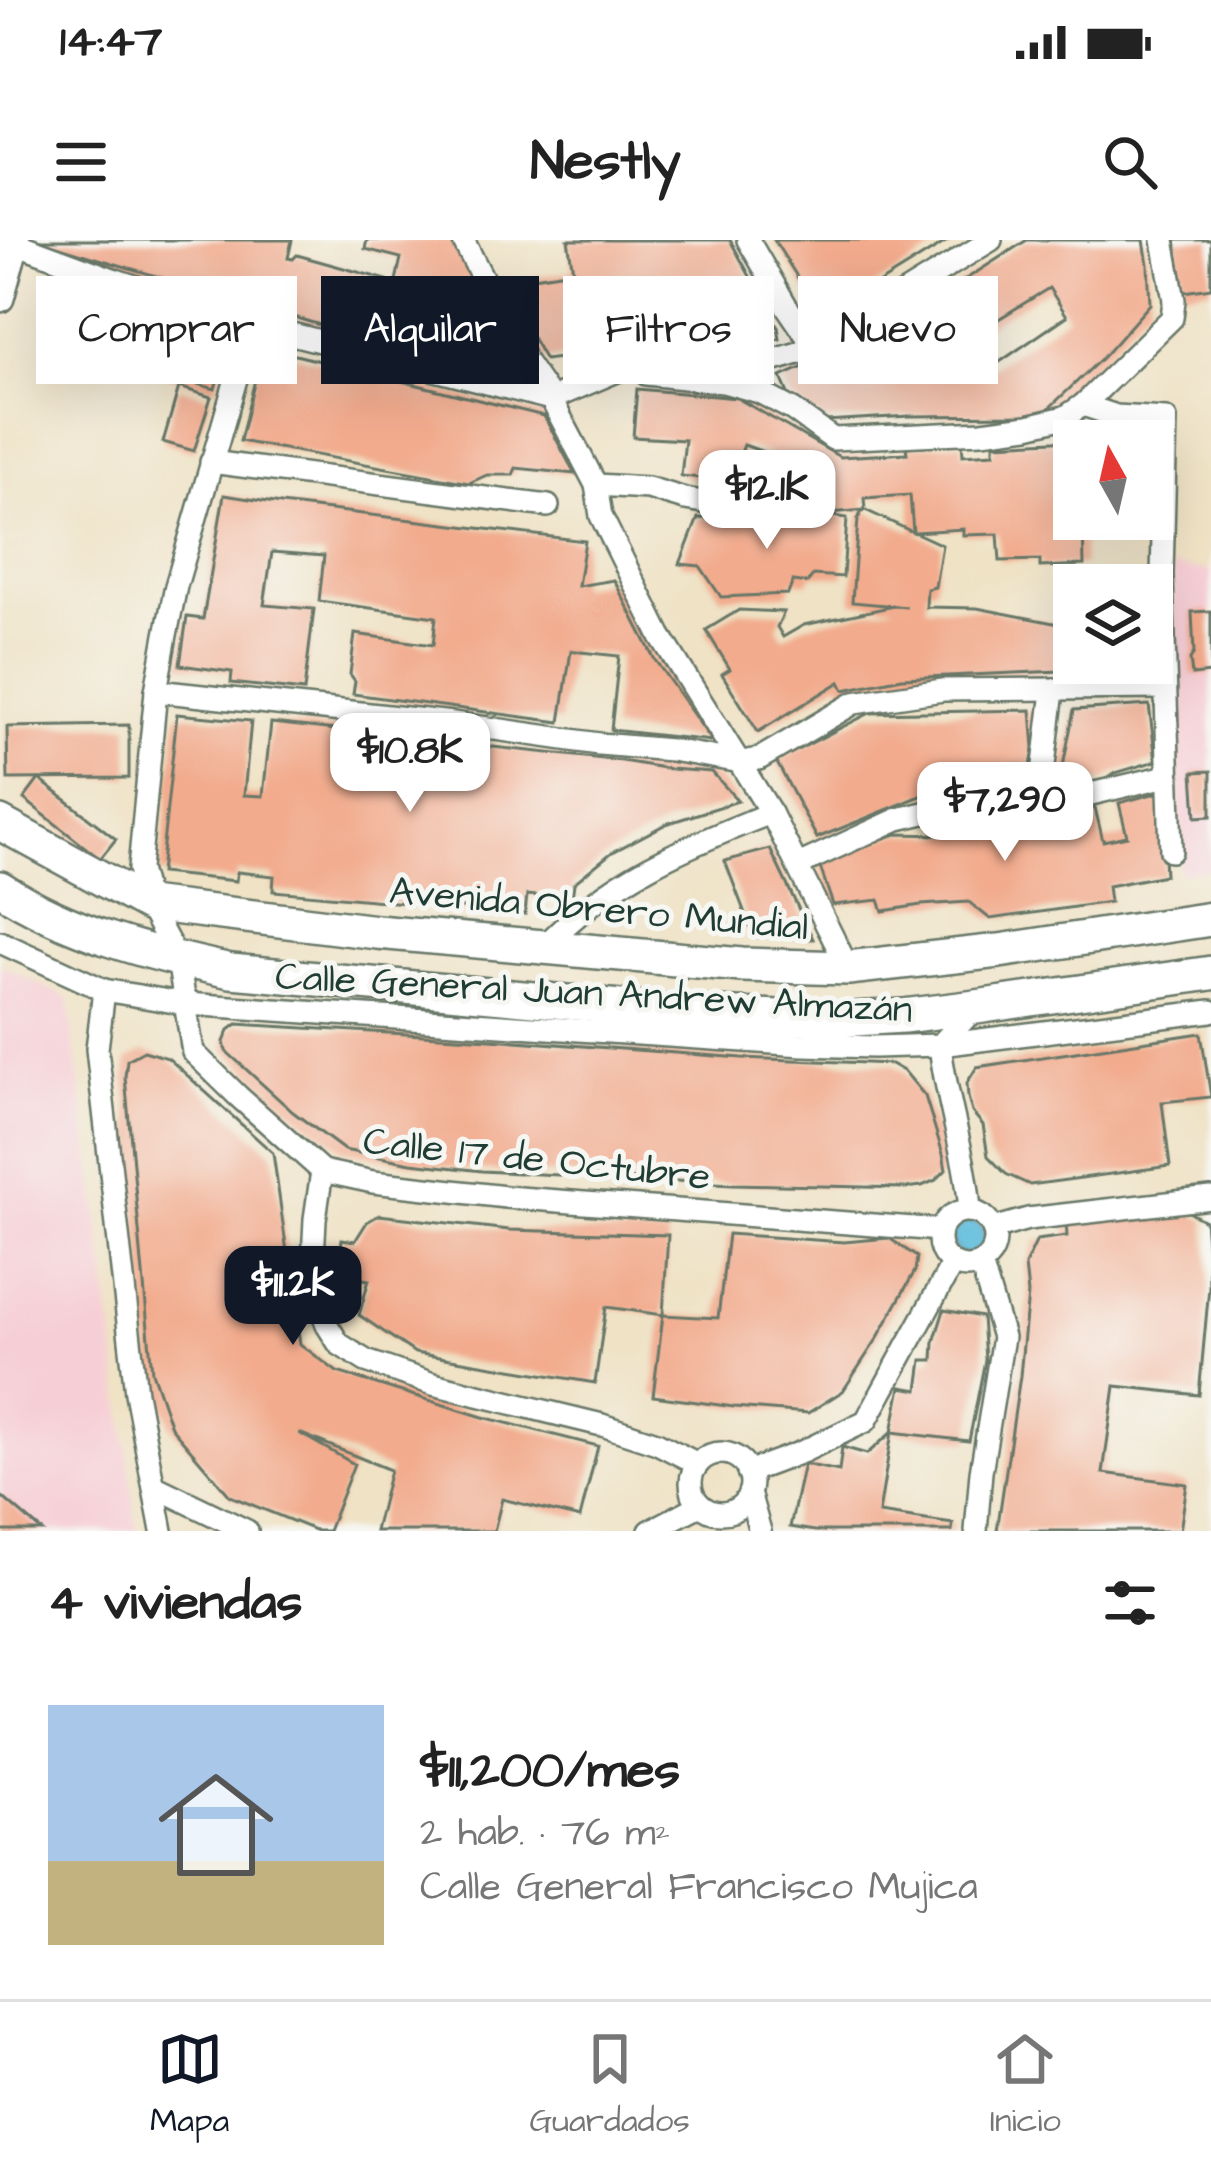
<!DOCTYPE html>
<html lang="es">
<head>
<meta charset="utf-8">
<style>
	body { margin:0; font-family:"Architects Daughter",sans-serif; background:#f6f6f6; color:#222; height:100vh; display:flex; flex-direction:column; font-size:45px; white-space:nowrap }
	* { box-sizing:border-box; margin:0 }
	p { font-size:39px; color:#767676 }
	.icon { flex:none; width:66px; height:66px; fill:none; stroke:currentColor; stroke-width:2; stroke-linecap:round; stroke-linejoin:round }
	.map { position:relative; height:1291px; overflow:hidden }
	.sheet { display:flex; flex-direction:column; background:#fff; flex:1 }
	.sheet>* { flex:none }
	.top-card { position:absolute; left:36px; top:36px; width:1140px; height:108px; display:flex; gap:24px }
	.needle { width:78px; rotate:352deg }
	.fabs { position:absolute; left:1053px; top:180px; display:grid; gap:24px }
	.fabs a { display:grid; place-items:center; width:120px; height:120px; border-radius:0px; background:#fff; box-shadow:0 12px 48px #0002; font-size:60px }
	.price { position:absolute; translate:-50% -102px; padding:0 27px; border-radius:24px; background:#fff; color:#222; font-size:39px; line-height:78px; filter:drop-shadow(0 3px 6px #0008) }
	.price::after { content:''; position:absolute; left:50%; top:72px; width:36px; height:27px; margin-left:-18px; background:inherit; clip-path:polygon(0 0,100% 0,50% 100%) }
	.price.selected { background:#111827; color:#fff }
	ul { padding:0; list-style:none }
	li { display:flex; align-items:center; gap:36px; height:300px; padding:0 48px }
	li+li { border-top:3px solid #e0e0e0 }
	li span { display:grid; place-items:center; flex:none; width:336px; height:240px; border-radius:0px; color:#555 }
	li>.icon { margin-inline-start:auto }
	span .icon { width:144px; height:144px; fill:#fffc; stroke-width:1 }
	li b { font-size:51px }
	h2 { display:flex; justify-content:space-between; align-items:center; height:144px; padding:0 48px; font-size:51px }
	.chip { padding:0 42px; border-radius:0px; background:#fff; box-shadow:0 12px 48px #0002; font-size:42px; line-height:108px }
	.chip.selected { background:#111827; color:#fff }
	.status { display:flex; justify-content:space-between; align-items:center; height:84px; padding:0 60px; background:#fff; direction:ltr }
	.status svg { height:33px; fill:currentColor }
	header { display:flex; justify-content:space-between; align-items:center; height:156px; padding:0 48px; background:#fff; font-size:54px; font-weight:700 }
	.dock { display:flex; justify-content:space-around; align-items:center; height:168px; border-top:3px solid #e0e0e0; background:#fff; font-size:33px; color:#767676 }
	.dock a { display:grid; justify-items:center; gap:6px }
	.dock .selected { color:#111827 }
	.map>svg:first-child { display:block }
</style>
</head>
<body>
<div class="status"><b>14:47</b><svg viewBox="0 0 49 12"><path d="M0 12V9h3v3zM5 12V6h3v6zM10 12V3h3v9zM15 12V0h3v12zM26 1h20v11H26zM47 4h2v5h-2z"/></svg></div>
<header><svg class="icon" aria-label="menu" viewBox="0 0 24 24"><path d="M4 6h16M4 12h16M4 18h16"/></svg>Nestly<svg class="icon" aria-label="search" viewBox="0 0 24 24"><circle cx="10" cy="10" r="6"/><path d="M15 15l6 6"/></svg></header>
<div class="map">
<svg width="1211" height="1291" viewBox="0 0 1211 1291">
	<rect width="100%" height="100%" fill="#f6f6f2"/>
	<filter id="ink" filterUnits="userSpaceOnUse"><feTurbulence type="fractalNoise" baseFrequency=".00833" numOctaves="2"/><feDisplacementMap in="SourceGraphic" scale="24" xChannelSelector="R" yChannelSelector="G"/><feConvolveMatrix kernelMatrix="1 2 1 2 8 2 1 2 1" color-interpolation-filters="sRGB"/></filter>
	<filter id="wash" filterUnits="userSpaceOnUse"><feTurbulence type="fractalNoise" baseFrequency=".004" numOctaves="4" result="noise"/><feDisplacementMap in="SourceGraphic" scale="48" xChannelSelector="R" yChannelSelector="G"/><feGaussianBlur stdDeviation="2.7" result="paint"/><feColorMatrix in="noise" values="0 0 0 0 0 0 0 0 0 0 0 0 0 0 0 0 0 1.4 0 .05"/><feComposite in="paint" operator="in"/></filter>
	<g filter="url(#wash)">
		<rect width="100%" height="100%" fill="#efe2c5"/>
		<!-- built -->
		<g fill="#f6cfd6">
			<polygon points="1172,326 1211,331 1211,629 1180,633"/>
			<polygon points="0,725 68,758 101,998 137,1291 0,1291"/>
		</g>
		<!-- water -->
		<circle fill="#5dbbdb" stroke="#3e7c88" stroke-width="3" cx="968" cy="998" r="18"/>
		<g id="blocks">
			<!-- building -->
			<g fill="#f2ab8d" fill-rule="evenodd">
				<polygon points="36,0 292,0 288,18 293,19 297,15 387,40 385,47 394,50 401,18 365,9 367,0 453,0 512,119 512,130 499,130 320,85"/>
				<polygon points="568,0 730,0 778,87 780,99 740,105 701,100 545,120 500,42 573,31"/>
				<polygon points="774,0 949,0 823,78"/>
				<path d="M1027,0H1144L1148,25L1150,64L1103,117L1047,170L1025,175L910,176L825,181L789,156L781,137L806,126L807,135L869,101ZM1049,48L1067,76L991,128L971,96Z"/>
				<polygon points="1175,0 1211,0 1211,48 1184,52"/>
				<polygon points="135,62 232,88 215,149 119,122"/>
				<polygon points="263,107 544,176 575,234 516,228 513,235 487,235 469,243 240,201"/>
				<polygon points="179,147 211,157 194,211 163,202"/>
				<polygon points="637,149 737,158 840,217 907,213 906,207 962,203 963,215 994,213 994,204 1074,200 1074,279 1109,279 1110,283 1083,284 1084,325 1040,327 1040,320 1000,321 998,294 963,295 963,289 914,292 942,305 935,347 927,349 926,367 977,368 1074,387 1074,423 1132,423 1131,428 902,438 844,450 840,442 758,492 722,434 730,429 706,390 739,370 784,372 777,387 783,397 804,385 894,366 907,367 852,362 858,279 861,273 865,270 913,292 910,255 864,258 865,270 818,274 817,263 761,244 772,215 744,205 730,241 681,236 685,200 633,197"/>
				<polygon points="224,255 281,264 585,301 578,346 614,340 655,420 712,501 611,490 619,416 571,411 560,482 353,454 355,441 350,434 355,394 433,405 436,377 319,361 324,316 272,312 264,365 314,369 304,451 231,443 232,432 180,425 187,377 203,379"/>
				<polygon points="763,272 818,274 847,278 843,337 813,335 807,343 793,341 788,354 721,357 700,326 680,324 698,278 758,280"/>
				<polygon points="1211,371 1211,433 1192,435 1190,419 1194,413 1192,372"/>
				<polygon points="1149,465 1156,521 1115,533 1105,540 1059,547 1074,470"/>
				<polygon points="1031,470 1034,509 1027,549 923,555 817,598 776,521 870,473"/>
				<polygon points="177,474 251,481 244,555 263,556 271,483 622,521 670,529 712,532 738,561 666,584 611,613 574,643 572,659 527,655 525,674 273,651 274,636 237,632 236,641 160,633"/>
				<polygon points="129,485 129,538 8,539 7,487"/>
				<polygon points="1211,531 1211,576 1196,577 1193,532"/>
				<polygon points="39,539 116,599 100,619 24,559"/>
				<polygon points="1160,552 1165,635 1108,646 1110,662 990,679 969,662 921,665 883,671 879,660 833,665 818,621 896,594 943,595 1095,568 1103,601 1127,596 1119,563"/>
				<polygon points="770,609 813,699 754,697 725,621"/>
				<polygon points="237,784 490,799 742,818 891,824 905,832 925,856 943,914 946,930 936,940 922,946 905,948 733,944 482,931 411,923 344,910 293,872 226,811 224,802 229,790"/>
				<polygon points="1201,793 1211,857 1162,862 1170,926 1030,945 1006,934 988,916 983,885 972,872 968,857 967,843 977,827"/>
				<polygon points="144,811 168,818 273,913 300,1104 337,1132 483,1177 598,1206 580,1278 502,1259 494,1291 375,1291 390,1230 299,1193 354,1224 328,1291 317,1291 230,1256 171,1187 152,1132 125,837 127,820"/>
				<polygon points="1185,970 1205,981 1208,1013 1209,1047 1199,1155 1115,1146 1103,1233 1187,1244 1180,1291 997,1291 1020,1136 1028,1054 1025,1025 1037,1000 1067,996 1066,982"/>
				<polygon points="379,975 509,990 668,995 663,1075 606,1067 595,1143 415,1113 359,1075 369,1040 337,1035 342,999 355,1001 367,982"/>
				<polygon points="728,994 844,1002 889,998 917,1017 915,1031 877,1099 843,1151 808,1173 734,1167 653,1156 663,1075 718,1078"/>
				<polygon points="944,1070 982,1077 985,1120 969,1201 892,1192 901,1147 918,1150 922,1120 933,1120 934,1102"/>
				<polygon points="892,1192 879,1273 953,1284 952,1291 815,1291 790,1287 804,1224 839,1231 842,1207 867,1214"/>
				<polygon points="0,1255 42,1291 0,1291"/>
			</g>
		</g>
	</g>
	<g filter="url(#ink)">
		<use href="#blocks" fill-opacity="0" stroke="#687767" stroke-width="3"/>
		<g fill="none" stroke-linecap="round" stroke-linejoin="round">
			<!-- minor casing -->
			<g stroke="#687767" stroke-width="26">
				<g id="minor">
					<polyline points="7,0 113,39 252,84 551,159 631,125 665,121 765,123 815,108 991,0"/>
					<polyline points="463,0 525,121 551,159 596,245 601,276 660,395 771,573 848,728"/>
					<polyline points="748,0 787,67 815,108"/>
					<polyline points="252,84 176,346 166,395 156,451 139,629 148,664 178,720 193,812 239,857 322,931 373,942 506,957 940,990"/>
					<polyline points="646,134 723,142 759,152 793,170 833,199 982,192 1028,186 1065,177 1083,165 1172,78 1174,60 1163,0"/>
					<polyline points="1083,165 1116,176 1166,179 1162,335 1171,611"/>
					<polyline points="211,222 548,266"/>
					<polyline points="596,245 648,248 685,259 776,274"/>
					<polyline points="156,451 453,483 599,504 671,510 741,522 759,519 854,463 943,450 1165,448"/>
					<polyline points="1040,558 1053,451"/>
					<polyline points="798,625 898,579 932,571 1091,554 1167,536"/>
					<polyline points="0,702 104,750 186,764 803,805 874,807 940,805 1211,771"/>
					<path d="M543,708C607,639 686,606 771,573"/>
					<polyline points="104,750 97,809 136,1153 162,1291"/>
					<polyline points="322,931 315,979 312,1039 327,1085 339,1104 366,1121 433,1144 602,1185 657,1203 698,1224"/>
					<circle cx="967" cy="999" r="28"/>
					<path d="M970,971C966,914 946,861 940,805L976,767"/>
					<polyline points="993,989 1028,979 1211,958"/>
					<circle cx="721" cy="1243" r="30"/>
					<polyline points="748,1232 802,1212 866,1181 953,1023"/>
					<polyline points="154,1246 247,1291"/>
					<polyline points="749,1253 760,1291"/>
					<polyline points="650,1291 700,1265"/>
					<polyline points="976,1291 981,1232 1003,1097 981,1024"/>
				</g>
			</g>
			<!-- tertiary casing -->
			<g stroke="#687767" stroke-width="32">
				<polyline id="tertiary" points="0,58 16,0"/>
			</g>
			<!-- secondary casing -->
			<g stroke="#687767" stroke-width="38">
				<g id="secondary">
					<polyline points="0,583 148,664 377,692 742,725 848,728 999,711 1211,679"/>
					<path d="M0,648C69,693 151,714 231,731L675,772L838,780L903,776L976,767L1211,733"/>
				</g>
			</g>
			<!-- minor -->
			<use href="#minor" stroke="#fff" stroke-width="21"/>
			<!-- tertiary -->
			<use href="#tertiary" stroke="#fff" stroke-width="27"/>
			<!-- secondary -->
			<use href="#secondary" stroke="#fff" stroke-width="33"/>
		</g>
	</g>
	<g text-anchor="middle" stroke-width="10" stroke-linejoin="round" paint-order="stroke">
		<!-- street labels -->
		<g font-size="39" fill="#1f3d34" stroke="#f6f6f2">
			<text transform="translate(599 667) rotate(5)" y="14">Avenida Obrero Mundial</text>
			<text transform="translate(594 751) rotate(3)" y="14">Calle General Juan Andrew Almazán</text>
			<text transform="translate(537 917) rotate(6)" y="14">Calle 17 de Octubre</text>
		</g>
	</g>
</svg>
<div class="fabs">
<a><svg class="needle" viewBox="-14 -14 28 28"><path d="M0-13l5 13h-10z" fill="#e53935"/><path d="M0 13l5-13h-10z" fill="#767676"/></svg></a>
<a><svg class="icon" aria-label="layers" viewBox="0 0 24 24"><path d="M12 4l9 5-9 5-9-5zM3 14l9 5 9-5"/></svg></a>
</div>
<b class="price" style="left:767px;top:312px">$12.1K</b>
<b class="price" style="left:410px;top:575px">$10.8K</b>
<b class="price" style="left:1005px;top:624px">$7,290</b>
<b class="price selected" style="left:293px;top:1108px">$11.2K</b>
<div class="top-card">
<a class="chip">Comprar</a>
<a class="chip selected">Alquilar</a>
<a class="chip">Filtros</a>
<a class="chip">Nuevo</a>
</div>
</div>
<section class="sheet">
<h2>4 viviendas<svg class="icon" aria-label="filters" viewBox="0 0 24 24"><path d="M4 7h16M4 17h16"/><circle cx="9" cy="7" r="2"/><circle cx="15" cy="17" r="2"/></svg></h2>
<ul>
<li><span style="background:linear-gradient(#a9c7e8 65%,#c2b280 0)"><svg class="icon" aria-label="home" viewBox="0 0 24 24"><path d="M3 11l9-7 9 7M6 9v11h12V9"/></svg></span><div><b>$11,200/mes</b><p>2 hab. · 76 m²</p><p>Calle General Francisco Mujica</p></div></li>
</ul>
</section>
<nav class="dock">
<a class="selected"><svg class="icon" aria-label="map" viewBox="0 0 24 24"><path d="M3 6l6-2 6 2 6-2v14l-6 2-6-2-6 2zM9 4v14M15 6v14"/></svg>Mapa</a>
<a><svg class="icon" aria-label="saved" viewBox="0 0 24 24"><path d="M7 4h10v16l-5-4-5 4z"/></svg>Guardados</a>
<a><svg class="icon" aria-label="home" viewBox="0 0 24 24"><path d="M3 11l9-7 9 7M6 9v11h12V9"/></svg>Inicio</a>
</nav>
</body>
</html>
